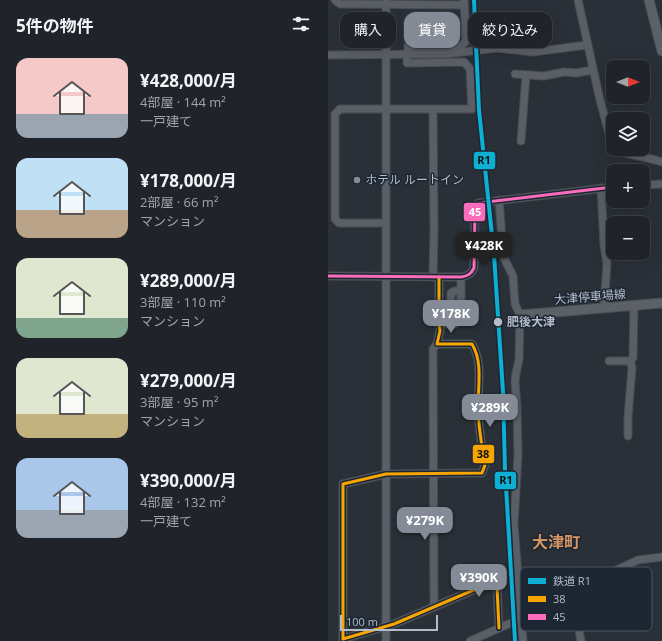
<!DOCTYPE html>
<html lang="ja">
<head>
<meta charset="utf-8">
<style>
	body { margin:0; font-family:"Open Sans","Noto Sans JP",sans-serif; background:#2d3036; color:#f1f3f6; height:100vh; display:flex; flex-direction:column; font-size:15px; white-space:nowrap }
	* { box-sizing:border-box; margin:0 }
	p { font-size:13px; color:#a2a4a8 }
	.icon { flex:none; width:22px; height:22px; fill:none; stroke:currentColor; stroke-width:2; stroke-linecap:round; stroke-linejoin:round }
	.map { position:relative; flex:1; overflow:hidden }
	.side { display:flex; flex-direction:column; background:#20242a; width:328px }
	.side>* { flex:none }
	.banner { position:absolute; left:12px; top:12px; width:262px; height:36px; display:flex; gap:8px }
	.needle { width:26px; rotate:90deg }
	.controls { position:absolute; left:278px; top:60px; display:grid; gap:8px }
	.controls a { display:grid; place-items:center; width:44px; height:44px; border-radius:8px; background:#20242a; box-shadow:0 4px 16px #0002,0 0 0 1px #3d4147; font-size:20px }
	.scale { position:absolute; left:12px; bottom:10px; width:98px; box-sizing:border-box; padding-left:4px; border:2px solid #b4bcc9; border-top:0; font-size:11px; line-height:14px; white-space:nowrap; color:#b4bcc9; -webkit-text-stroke:3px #1d2633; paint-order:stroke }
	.price { position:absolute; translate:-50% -34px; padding:0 9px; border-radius:8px; background:#848b96; color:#fff; font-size:13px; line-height:26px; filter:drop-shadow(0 1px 2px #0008) }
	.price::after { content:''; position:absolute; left:50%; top:24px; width:12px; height:9px; margin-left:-6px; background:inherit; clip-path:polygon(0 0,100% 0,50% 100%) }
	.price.current { background:#222; color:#fff }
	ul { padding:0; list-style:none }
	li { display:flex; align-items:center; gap:12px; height:100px; padding:0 16px }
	li span { display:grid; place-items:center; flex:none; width:112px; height:80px; border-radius:12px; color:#555 }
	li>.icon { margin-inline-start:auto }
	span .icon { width:48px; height:48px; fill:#fffc; stroke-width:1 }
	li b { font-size:17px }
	h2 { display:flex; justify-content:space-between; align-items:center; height:48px; padding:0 16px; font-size:17px }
	.tag { padding:0 14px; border-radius:12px; background:#20242a; box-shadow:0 4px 16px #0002,0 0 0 1px #3d4147; font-size:14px; line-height:36px }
	.tag.current { background:#848b96; color:#fff }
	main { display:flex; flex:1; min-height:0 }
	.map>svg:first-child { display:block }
</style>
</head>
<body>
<main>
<section class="side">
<h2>5件の物件<svg class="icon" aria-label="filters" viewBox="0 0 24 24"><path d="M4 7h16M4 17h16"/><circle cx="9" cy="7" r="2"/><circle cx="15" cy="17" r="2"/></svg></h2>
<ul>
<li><span style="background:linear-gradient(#f6c9c9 70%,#9aa5b1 0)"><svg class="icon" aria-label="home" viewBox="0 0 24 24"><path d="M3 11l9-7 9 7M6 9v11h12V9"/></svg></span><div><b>¥428,000/月</b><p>4部屋 · 144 m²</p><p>一戸建て</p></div></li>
<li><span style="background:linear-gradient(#bfe0f5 65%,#b9a48a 0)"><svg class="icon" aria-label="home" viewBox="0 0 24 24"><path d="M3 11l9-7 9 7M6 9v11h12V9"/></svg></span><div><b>¥178,000/月</b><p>2部屋 · 66 m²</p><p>マンション</p></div></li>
<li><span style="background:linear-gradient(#dfe7d0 75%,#7fa58c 0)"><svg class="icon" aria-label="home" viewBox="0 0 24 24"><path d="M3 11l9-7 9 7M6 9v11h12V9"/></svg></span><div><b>¥289,000/月</b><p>3部屋 · 110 m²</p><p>マンション</p></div></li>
<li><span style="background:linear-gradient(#dfe7d0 70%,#c2b280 0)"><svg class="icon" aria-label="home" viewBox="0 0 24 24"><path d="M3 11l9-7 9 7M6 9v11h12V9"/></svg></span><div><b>¥279,000/月</b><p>3部屋 · 95 m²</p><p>マンション</p></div></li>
<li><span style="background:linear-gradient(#a9c7e8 65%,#9aa5b1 0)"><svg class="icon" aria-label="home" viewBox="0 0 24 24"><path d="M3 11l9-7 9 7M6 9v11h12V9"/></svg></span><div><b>¥390,000/月</b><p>4部屋 · 132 m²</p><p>一戸建て</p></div></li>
</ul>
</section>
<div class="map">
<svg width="334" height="641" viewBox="0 0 334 641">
	<rect width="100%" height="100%" fill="#2a3038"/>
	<!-- green -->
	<polygon fill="#273a3e" points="128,294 130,295 131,313 128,318 126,317 126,295"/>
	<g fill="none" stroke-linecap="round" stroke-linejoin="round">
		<!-- minor casing -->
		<g stroke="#484c53" stroke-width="9">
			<g id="minor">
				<polyline points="7,0 12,4 136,5"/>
				<polyline points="58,0 58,641"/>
				<polyline points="250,0 272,100 285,148"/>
				<polyline points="0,55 118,54 169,48 205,52 259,45"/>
				<polyline points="187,74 216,76 236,72 248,73 265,70"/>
				<polyline points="105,110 106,231 105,277"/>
				<polyline points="193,141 198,75"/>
				<path d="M286,149L287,151C303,155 319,157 334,162"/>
				<polyline points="315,185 334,184"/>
				<polyline points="273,188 276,245 279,264 276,307"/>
				<polyline points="171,200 175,251 176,258 185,276 187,304 192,315 191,360 188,373 187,382 189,406 190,455 186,524 195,641"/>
				<polyline points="58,223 11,223 7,219 7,114 12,109 144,109 142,69 136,62 79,63 80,46 133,46 138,41 136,0"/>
				<polyline points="277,247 285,247"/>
				<path d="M0,276L133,277C140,276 143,274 146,268L147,208L150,203L285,187"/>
				<path d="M111,277V324L112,331L109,344H144C155,362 150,386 150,407C150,426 154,446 157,465L154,473L58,474L15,484V639L66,624L162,583L169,587L171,628"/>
				<polyline points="111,324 127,324 130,322 133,313 133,277"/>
				<path d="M127,324C121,316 123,303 123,293L126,291H133"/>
				<polyline points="281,361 302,361 304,368 300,417 300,436"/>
				<polyline points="302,361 305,358 306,305"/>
				<polyline points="244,591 253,641"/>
				<polyline points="106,607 105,349 109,344"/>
				<polyline points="142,641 194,618 244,591 310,560 334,557"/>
			</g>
		</g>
		<!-- major casing -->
		<g stroke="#484c55" stroke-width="11">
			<g id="major">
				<polyline points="321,0 334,51"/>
				<polyline points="192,315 334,303"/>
			</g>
		</g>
		<!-- minor -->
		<use href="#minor" stroke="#5a5e66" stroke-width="7"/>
		<!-- major -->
		<use href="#major" stroke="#5c6168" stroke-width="9"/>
		<!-- bus-1 casing -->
		<g stroke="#1d2633" stroke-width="6">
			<path id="bus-1" d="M111,277V324L112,331L109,344H144C155,362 150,386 150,407C150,426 154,446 157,465L154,473L58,474L15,484V639L66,624L162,583L169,587L171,628"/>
		</g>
		<!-- bus-2 casing -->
		<g stroke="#1d2633" stroke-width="6">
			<path id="bus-2" d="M0,276L133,277C140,276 143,274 146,268L147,208L150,203L285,187"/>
		</g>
		<!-- bus-1 -->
		<use href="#bus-1" stroke="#f7a600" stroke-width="3"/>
		<!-- bus-2 -->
		<use href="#bus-2" stroke="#fb6dba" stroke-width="3"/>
		<!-- rail-1 casing -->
		<g stroke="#1d2633" stroke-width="7">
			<polyline id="rail-1" points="146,0 151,110 166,255 175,392 177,469 187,641"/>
		</g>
		<!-- rail-1 -->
		<use href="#rail-1" stroke="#0dafd3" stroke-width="4"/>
	</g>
	<!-- markers -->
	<circle fill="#848b96" stroke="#1d2633" stroke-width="1.5" cx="29" cy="180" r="4"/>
	<circle fill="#b4bcc9" stroke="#1d2633" stroke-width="1.5" cx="170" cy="322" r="5"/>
	<g text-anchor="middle" stroke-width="3" stroke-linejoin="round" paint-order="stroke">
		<!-- poi labels -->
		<g font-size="12" fill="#b4bcc9" stroke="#1d2633" text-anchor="start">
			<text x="37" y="184">ホテル ルートイン</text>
		</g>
		<!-- street labels -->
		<g font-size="12" fill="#b4bcc9" stroke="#1d2633">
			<text transform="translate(262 297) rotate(-5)" y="4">大津停車場線</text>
		</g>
		<!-- stop labels -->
		<g font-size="12" font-weight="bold" fill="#b4bcc9" stroke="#1d2633" text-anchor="start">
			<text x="179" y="326">肥後大津</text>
		</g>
		<!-- district labels -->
		<g font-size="16" font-weight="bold" fill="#d59563" stroke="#1d2633">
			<text x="228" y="548">大津町</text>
		</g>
	</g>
	<!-- legend -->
	<rect x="192" y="567" width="132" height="64" rx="6" fill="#1d2633" stroke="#4a5360" stroke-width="1"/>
	<rect x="200" y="578" width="18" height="6" fill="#0dafd3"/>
	<rect x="200" y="596" width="18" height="6" fill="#f7a600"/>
	<rect x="200" y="614" width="18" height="6" fill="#fb6dba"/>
	<g font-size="11" fill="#b4bcc9">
		<text x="225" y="585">鉄道 R1</text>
		<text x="225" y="603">38</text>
		<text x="225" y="621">45</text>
	</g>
	<g stroke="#1d2633" stroke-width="1.5">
		<rect x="145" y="151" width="23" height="19" rx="4" fill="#0dafd3"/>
		<rect x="135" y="202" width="23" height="20" rx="4" fill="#fb6dba"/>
		<rect x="144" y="444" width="23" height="20" rx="4" fill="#f7a600"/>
		<rect x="166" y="471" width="23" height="19" rx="4" fill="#0dafd3"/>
	</g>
	<g font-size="11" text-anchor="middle" font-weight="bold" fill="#fff">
		<text x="147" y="216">45</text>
	</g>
	<g font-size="11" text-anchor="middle" font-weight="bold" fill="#111">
		<text x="156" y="164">R1</text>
		<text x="155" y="458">38</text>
		<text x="178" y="484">R1</text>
	</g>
</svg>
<div class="controls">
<a><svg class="needle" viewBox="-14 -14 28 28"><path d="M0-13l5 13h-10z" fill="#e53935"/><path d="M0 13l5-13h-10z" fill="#a2a4a8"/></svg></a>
<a><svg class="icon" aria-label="layers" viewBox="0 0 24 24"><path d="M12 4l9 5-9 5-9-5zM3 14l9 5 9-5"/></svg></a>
<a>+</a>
<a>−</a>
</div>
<div class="scale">100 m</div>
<b class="price current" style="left:156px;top:266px">¥428K</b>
<b class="price" style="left:123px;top:334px">¥178K</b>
<b class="price" style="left:162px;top:428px">¥289K</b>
<b class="price" style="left:97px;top:541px">¥279K</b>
<b class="price" style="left:151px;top:598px">¥390K</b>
<div class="banner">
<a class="tag">購入</a>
<a class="tag current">賃貸</a>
<a class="tag">絞り込み</a>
</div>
</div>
</main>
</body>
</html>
